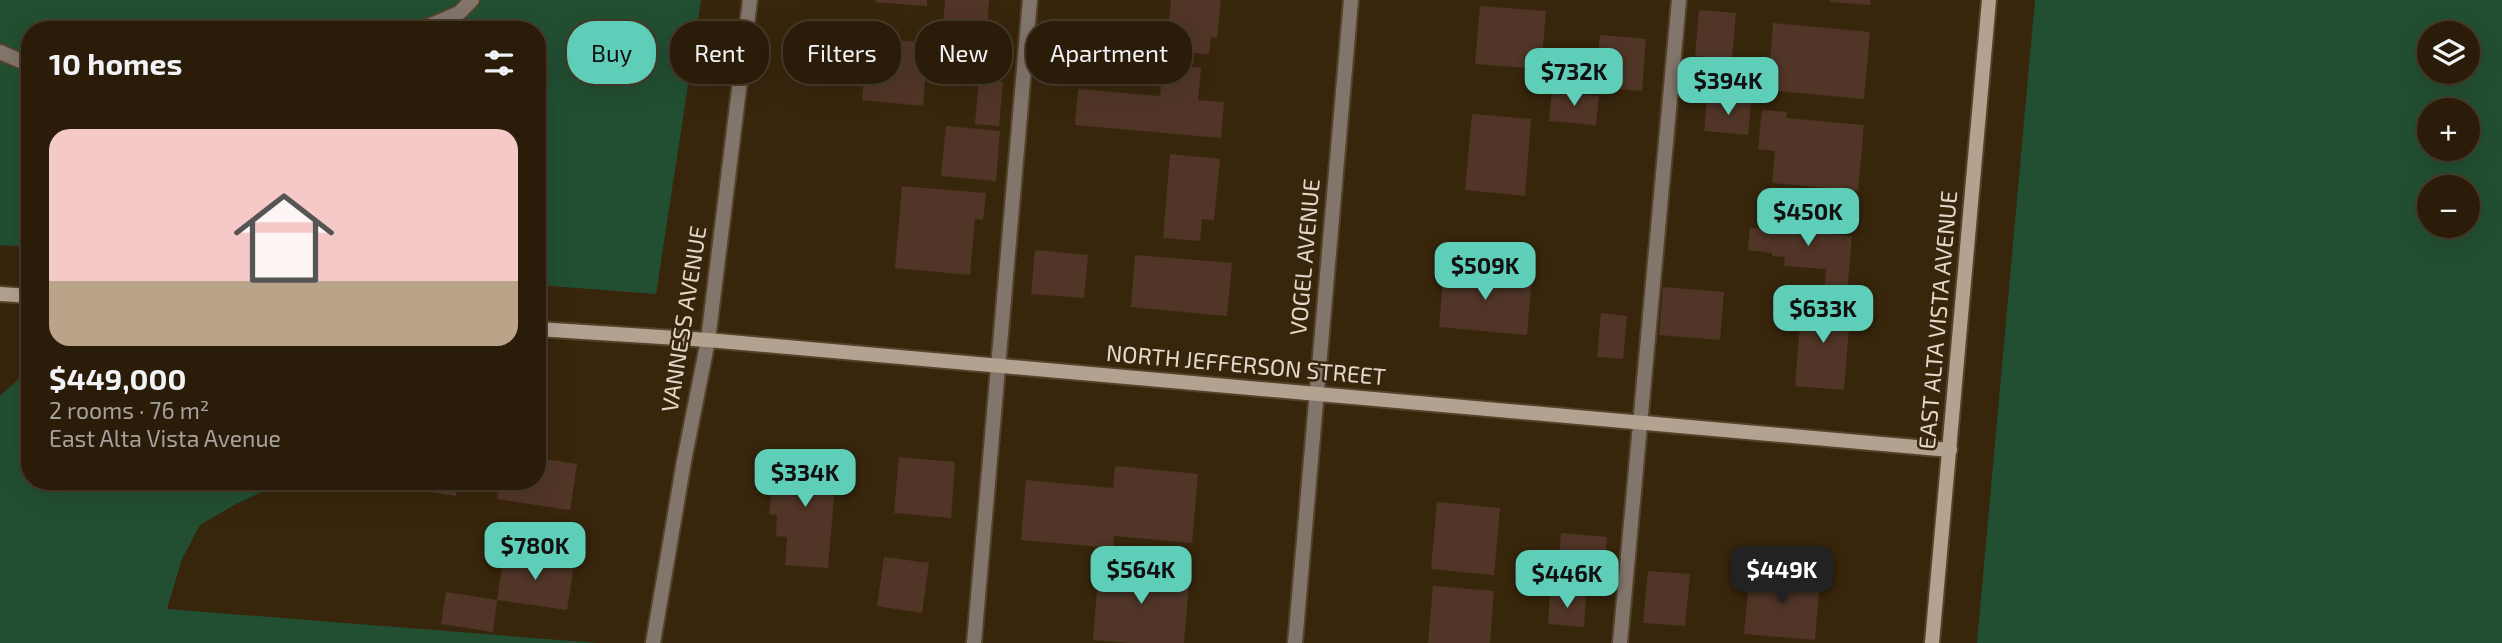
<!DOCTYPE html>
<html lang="en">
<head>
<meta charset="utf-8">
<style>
	body { margin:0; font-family:"Exo 2",sans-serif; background:#322512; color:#f1f3f6; height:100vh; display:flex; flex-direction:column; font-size:26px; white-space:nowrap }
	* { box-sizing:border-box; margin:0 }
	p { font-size:23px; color:#a5a19c }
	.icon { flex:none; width:38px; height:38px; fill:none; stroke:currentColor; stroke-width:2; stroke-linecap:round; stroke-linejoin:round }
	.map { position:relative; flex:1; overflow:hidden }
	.details { position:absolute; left:21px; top:21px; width:525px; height:469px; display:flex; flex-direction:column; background:#2a1c09; border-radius:28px; box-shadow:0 7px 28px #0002,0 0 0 2px #463a2a }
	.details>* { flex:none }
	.hud { position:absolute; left:567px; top:21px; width:665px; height:63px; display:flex; gap:14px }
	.buttons { position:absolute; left:2417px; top:21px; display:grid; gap:14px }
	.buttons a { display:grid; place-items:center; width:63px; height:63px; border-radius:50%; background:#2a1c09; box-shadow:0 7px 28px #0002,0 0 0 2px #463a2a; font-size:35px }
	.price { position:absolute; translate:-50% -60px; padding:0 16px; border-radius:14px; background:#5eceb8; color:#111; font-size:23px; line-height:46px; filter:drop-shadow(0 2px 4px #0008) }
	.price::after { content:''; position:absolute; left:50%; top:42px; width:21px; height:16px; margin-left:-10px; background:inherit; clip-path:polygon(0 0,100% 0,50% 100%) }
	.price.active { background:#222; color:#fff }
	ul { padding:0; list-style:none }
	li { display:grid; align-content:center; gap:14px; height:371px; padding:0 28px }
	li span { display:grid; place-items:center; height:217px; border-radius:21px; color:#555 }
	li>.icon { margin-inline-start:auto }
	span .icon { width:126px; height:126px; fill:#fffc; stroke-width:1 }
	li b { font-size:30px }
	h2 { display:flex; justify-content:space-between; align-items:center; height:84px; padding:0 28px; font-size:30px }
	.pill { padding:0 24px; border-radius:28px; background:#2a1c09; box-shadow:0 7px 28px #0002,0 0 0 2px #463a2a; font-size:24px; line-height:63px }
	.pill.active { background:#5eceb8; color:#111 }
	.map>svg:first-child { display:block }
</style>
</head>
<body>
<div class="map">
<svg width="2502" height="643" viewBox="0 0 2502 643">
	<rect width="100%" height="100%" fill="#38260c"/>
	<!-- green -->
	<g fill="#224f32" fill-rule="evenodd">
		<polygon points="0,0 701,0 656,294 537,285 537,30 30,30 30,247 0,245"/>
		<path d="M2035,0H2502V643H1977ZM2429,33H2468V72H2429ZM2429,110H2468V149H2429ZM2429,187H2468V226H2429Z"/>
		<polygon points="30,369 30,481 402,481 401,490 285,481 234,505 200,525 182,559 167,609 598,643 0,643 0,396"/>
	</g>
	<!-- building -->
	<g fill="#513627">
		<polygon points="876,0 927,0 927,6 875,2"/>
		<polygon points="945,0 989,0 987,29 943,25"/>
		<polygon points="1171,0 1221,0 1217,38 1211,37 1209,54 1182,52 1184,35 1168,33"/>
		<polygon points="1830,0 1871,0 1870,5 1830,2"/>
		<polygon points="1480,6 1546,11 1541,69 1475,64"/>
		<polygon points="1699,10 1736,13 1732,59 1695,56"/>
		<polygon points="1773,23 1870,32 1864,99 1768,90"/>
		<polygon points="1600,35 1646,39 1642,91 1595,87"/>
		<polygon points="868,38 928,43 923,106 862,100"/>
		<polygon points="1163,64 1201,68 1198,100 1224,102 1221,138 1075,125 1078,89 1160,96"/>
		<polygon points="979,80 1003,82 999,126 975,124"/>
		<polygon points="1552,92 1599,96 1596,125 1549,121"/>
		<polygon points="1707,100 1751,103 1748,135 1704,131"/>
		<polygon points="1762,110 1787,112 1786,118 1864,125 1858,191 1772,183 1775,151 1758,149"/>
		<polygon points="1472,114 1531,119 1525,196 1465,190"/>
		<polygon points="946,126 1000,131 996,181 941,176"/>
		<polygon points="1170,154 1220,159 1214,220 1202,219 1200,241 1163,238"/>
		<polygon points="902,186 986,193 983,220 975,219 970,275 895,268"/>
		<polygon points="1775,216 1835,221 1834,235 1852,236 1847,293 1824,291 1826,269 1784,266 1785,257 1772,256 1772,253 1748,250 1750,228 1774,230"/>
		<polygon points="1035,250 1088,255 1084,298 1031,294"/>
		<polygon points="1135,255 1232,263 1227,316 1131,307"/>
		<polygon points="1444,268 1532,276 1527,335 1439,327"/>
		<polygon points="1663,287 1724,292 1720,340 1659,335"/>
		<polygon points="1802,299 1851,303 1844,390 1795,386"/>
		<polygon points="1601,313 1627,316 1623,359 1597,357"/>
		<polygon points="783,457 837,462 828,568 785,565 787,537 776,536 777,515 769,514 774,466 782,467"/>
		<polygon points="899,457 955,462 951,518 894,513"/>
		<polygon points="537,458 577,464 570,510 497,499 500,481 537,481"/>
		<polygon points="1115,466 1198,474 1192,543 1114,536 1113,548 1021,540 1026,480 1113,488"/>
		<polygon points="424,481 459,481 456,496 423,491"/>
		<polygon points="1437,502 1500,508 1494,575 1431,569"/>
		<polygon points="1561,533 1607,537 1603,588 1557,584"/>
		<polygon points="504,555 574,565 567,610 497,600"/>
		<polygon points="884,557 929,563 922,613 877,606"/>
		<polygon points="1099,565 1190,573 1184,643 1129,643 1093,640"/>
		<polygon points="1648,571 1690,574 1685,626 1643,623"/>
		<polygon points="1750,572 1820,578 1815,640 1744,634"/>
		<polygon points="1433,586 1494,591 1490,643 1428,643"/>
		<polygon points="446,592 497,600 493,632 441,624"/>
		<polygon points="1550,593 1586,596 1584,627 1548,624"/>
	</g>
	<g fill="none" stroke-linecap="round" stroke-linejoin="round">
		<!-- lane casing -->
		<g stroke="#54422a" stroke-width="18">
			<g id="lane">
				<polyline points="420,30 459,13 472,0"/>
				<polyline points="0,52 30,65"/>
				<polyline points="974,643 1030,0"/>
				<polyline points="1620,643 1679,0"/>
			</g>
		</g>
		<!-- street casing -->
		<g stroke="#54422a" stroke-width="18">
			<g id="street">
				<polyline points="653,643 684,461 708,340 750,0"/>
				<polyline points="1295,643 1351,0"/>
			</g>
		</g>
		<!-- secondary casing -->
		<g stroke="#54422a" stroke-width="18">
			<g id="secondary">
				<polyline points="0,294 30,296"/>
				<polyline points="537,329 708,340 1950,450"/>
				<polyline points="1932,643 1989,0"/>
			</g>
		</g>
		<!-- lane -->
		<use href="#lane" stroke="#82766c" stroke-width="14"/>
		<!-- street -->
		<use href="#street" stroke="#82766c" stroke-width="14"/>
		<!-- secondary -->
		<use href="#secondary" stroke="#b4a291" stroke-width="14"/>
	</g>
	<g text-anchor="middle" stroke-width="5" stroke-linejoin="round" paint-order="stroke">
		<!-- street labels -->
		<g font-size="23" fill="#e4d8ca" stroke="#38260c">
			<text transform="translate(1305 257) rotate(-85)" y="8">VOGEL AVENUE</text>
			<text transform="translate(684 319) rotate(-81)" y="8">VANNESS AVENUE</text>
			<text transform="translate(1938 320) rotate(-85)" y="8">EAST ALTA VISTA AVENUE</text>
			<text transform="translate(1246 365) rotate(5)" y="8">NORTH JEFFERSON STREET</text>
		</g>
	</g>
</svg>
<div class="buttons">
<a><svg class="icon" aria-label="layers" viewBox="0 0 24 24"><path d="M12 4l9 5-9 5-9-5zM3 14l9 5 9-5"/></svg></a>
<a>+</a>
<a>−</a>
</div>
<b class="price" style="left:1574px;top:108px">$732K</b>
<b class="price" style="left:1728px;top:117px">$394K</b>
<b class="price" style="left:1808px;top:248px">$450K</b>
<b class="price" style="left:1485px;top:302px">$509K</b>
<b class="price" style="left:1823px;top:345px">$633K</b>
<b class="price" style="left:805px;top:509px">$334K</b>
<b class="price" style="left:535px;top:582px">$780K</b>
<b class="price" style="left:1141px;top:606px">$564K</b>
<b class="price active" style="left:1782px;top:606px">$449K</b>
<b class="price" style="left:1567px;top:610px">$446K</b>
<div class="hud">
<a class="pill active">Buy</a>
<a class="pill">Rent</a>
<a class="pill">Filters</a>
<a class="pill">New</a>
<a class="pill">Apartment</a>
</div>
<section class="details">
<h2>10 homes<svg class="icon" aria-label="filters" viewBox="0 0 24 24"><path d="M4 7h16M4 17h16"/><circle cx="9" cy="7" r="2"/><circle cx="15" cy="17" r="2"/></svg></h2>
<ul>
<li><span style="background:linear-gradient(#f6c9c9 70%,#b9a48a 0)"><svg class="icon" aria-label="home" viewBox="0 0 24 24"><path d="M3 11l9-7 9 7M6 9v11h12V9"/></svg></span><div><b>$449,000</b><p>2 rooms · 76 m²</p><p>East Alta Vista Avenue</p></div></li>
</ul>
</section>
</div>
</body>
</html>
